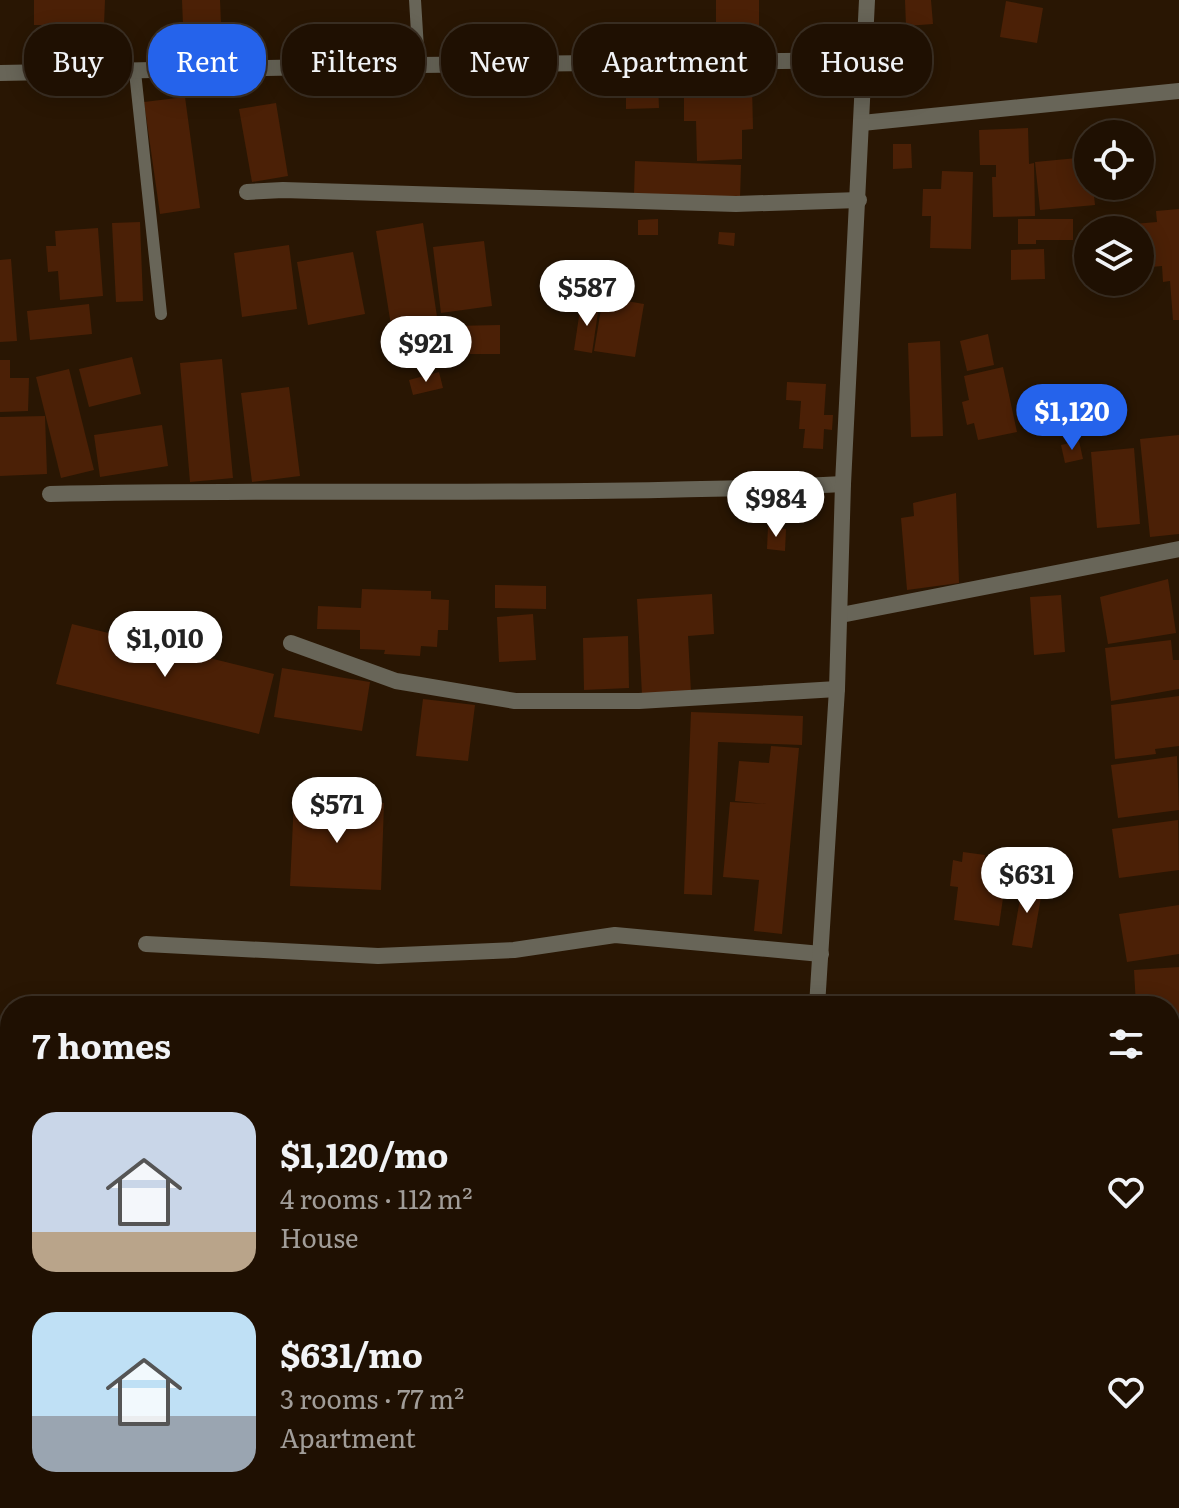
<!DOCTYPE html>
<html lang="en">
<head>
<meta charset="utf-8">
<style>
	body { margin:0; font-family:Literata,serif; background:#27190c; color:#f1f3f6; height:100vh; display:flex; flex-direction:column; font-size:30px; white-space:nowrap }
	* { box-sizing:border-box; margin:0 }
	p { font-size:26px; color:#a19d99 }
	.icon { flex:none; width:44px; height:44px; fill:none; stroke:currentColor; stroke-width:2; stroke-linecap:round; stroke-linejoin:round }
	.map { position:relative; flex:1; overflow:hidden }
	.details { position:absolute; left:0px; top:996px; width:1180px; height:512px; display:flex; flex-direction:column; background:#1f1002; border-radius:32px 32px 0 0; box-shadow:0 4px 20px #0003,0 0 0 2px #3c3024 }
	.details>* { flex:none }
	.banner { position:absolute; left:24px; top:24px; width:1132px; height:72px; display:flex; gap:16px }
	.controls { position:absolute; left:1074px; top:120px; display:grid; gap:16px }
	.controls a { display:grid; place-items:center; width:80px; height:80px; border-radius:50%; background:#1f1002; box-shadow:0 4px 20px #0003,0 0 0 2px #3c3024; font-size:40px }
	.price { position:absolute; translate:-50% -68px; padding:0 18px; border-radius:28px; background:#fff; color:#222; font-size:26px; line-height:52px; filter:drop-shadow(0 2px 4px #0008) }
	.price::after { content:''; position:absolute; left:50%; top:48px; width:24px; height:18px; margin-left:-12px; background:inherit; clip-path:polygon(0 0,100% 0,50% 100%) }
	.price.selected { background:#2563eb; color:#fff }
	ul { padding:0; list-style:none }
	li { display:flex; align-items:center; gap:24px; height:200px; padding:0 32px }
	li span { display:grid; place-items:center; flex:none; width:224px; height:160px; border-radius:24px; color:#555 }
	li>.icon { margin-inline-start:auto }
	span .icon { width:96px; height:96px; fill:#fffc; stroke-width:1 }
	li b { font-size:34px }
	h2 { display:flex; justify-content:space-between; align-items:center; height:96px; padding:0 32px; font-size:34px }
	.chip { padding:0 28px; border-radius:32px; background:#1f1002; box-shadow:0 4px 20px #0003,0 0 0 2px #3c3024; font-size:28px; line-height:72px }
	.chip.selected { background:#2563eb; color:#fff }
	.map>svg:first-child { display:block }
</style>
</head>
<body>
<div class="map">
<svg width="1179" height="1508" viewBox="0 0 1179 1508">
	<rect width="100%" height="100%" fill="#291603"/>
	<!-- building -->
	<g fill="#4b2006">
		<polygon points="34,0 105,0 104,25 101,25 101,61 40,63 39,27 91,25 34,25"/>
		<polygon points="182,0 220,0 221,24 183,25"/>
		<polygon points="716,0 759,0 759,42 716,41"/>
		<polygon points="905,0 931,0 933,24 906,26"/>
		<polygon points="1006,1 1043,8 1037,43 1000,37"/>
		<polygon points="658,85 659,108 626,109 626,86"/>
		<polygon points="740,86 752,86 753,129 742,130 742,159 697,161 696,121 684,121 684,89 740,89"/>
		<polygon points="185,97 200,208 160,214 144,102"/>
		<polygon points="276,103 288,176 252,182 239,109"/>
		<polygon points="1028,128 1029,164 1034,163 1035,216 993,217 992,177 996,177 996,165 980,165 979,130"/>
		<polygon points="893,144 911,144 912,168 893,169"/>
		<polygon points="1088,157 1088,186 1093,186 1095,205 1040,210 1035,162"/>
		<polygon points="635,161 741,165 740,199 634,195"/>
		<polygon points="942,171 973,172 971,249 930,248 931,216 922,216 923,189 941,189"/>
		<polygon points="1179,209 1179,320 1173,320 1170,281 1163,282 1162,266 1140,268 1140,230 1123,230 1122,225 1157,222 1156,211"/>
		<polygon points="658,219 658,235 638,235 638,220"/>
		<polygon points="1018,219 1073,219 1073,240 1036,240 1036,244 1018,244"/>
		<polygon points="140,222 143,301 116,302 112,223"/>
		<polygon points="423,223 439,330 393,338 376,231"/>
		<polygon points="98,228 103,296 60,300 58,271 48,272 46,246 56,246 55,231"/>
		<polygon points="719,232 735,233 734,246 718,244"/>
		<polygon points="484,241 492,306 441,313 433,247"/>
		<polygon points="289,245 297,309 242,317 234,253"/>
		<polygon points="1044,249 1045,279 1011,280 1011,250"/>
		<polygon points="353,252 365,314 308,325 297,262"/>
		<polygon points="11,259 17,341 0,342 0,260"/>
		<polygon points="603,297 644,304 635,357 594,351"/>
		<polygon points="581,303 599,305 592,353 574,350"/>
		<polygon points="89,304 92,334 30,340 27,311"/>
		<polygon points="500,325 500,354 453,354 453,326"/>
		<polygon points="988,334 994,365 967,371 960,341"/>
		<polygon points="940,341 943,436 911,437 908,343"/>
		<polygon points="132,357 141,394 89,407 79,369"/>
		<polygon points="222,359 233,478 190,482 180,363"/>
		<polygon points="0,360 10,360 10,378 29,378 28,411 0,412"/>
		<polygon points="1003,367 1017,432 978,440 974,423 967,425 962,402 969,400 964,376"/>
		<polygon points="69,369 94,470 61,478 36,377"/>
		<polygon points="439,372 443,388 413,395 409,380"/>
		<polygon points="787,382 826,384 824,415 833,415 832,430 824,429 823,449 803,448 805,429 799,429 801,401 786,400"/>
		<polygon points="289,387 300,476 252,482 241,393"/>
		<polygon points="45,416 47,474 0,476 0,417"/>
		<polygon points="162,425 168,466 100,477 94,435"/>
		<polygon points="1179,435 1179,534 1150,537 1140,439"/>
		<polygon points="1079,441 1083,459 1065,463 1061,445"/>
		<polygon points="1134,448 1140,524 1097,528 1091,452"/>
		<polygon points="956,493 959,583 907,590 901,518 914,516 913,503"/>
		<polygon points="768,527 786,529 785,551 767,549"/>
		<polygon points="1168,579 1176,633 1108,644 1100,597"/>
		<polygon points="495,585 546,586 546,609 495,608"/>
		<polygon points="362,589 431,591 431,599 449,600 448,630 438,630 437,647 421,646 420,656 384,654 385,650 360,649 360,630 317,629 318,606 361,608"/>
		<polygon points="712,594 714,634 688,636 691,692 642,695 637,599"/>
		<polygon points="1061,595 1065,652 1034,655 1030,597"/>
		<polygon points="533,614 536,660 499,662 497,617"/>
		<polygon points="72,624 274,674 259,734 56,684"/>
		<polygon points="628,636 629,688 584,690 583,638"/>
		<polygon points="1171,640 1173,660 1179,660 1179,689 1111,701 1105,648"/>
		<polygon points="282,668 370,682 362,731 274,717"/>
		<polygon points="1179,696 1179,746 1155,749 1156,754 1115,759 1111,705"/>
		<polygon points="423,699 475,705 468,761 416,756"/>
		<polygon points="691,712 803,716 802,745 718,742 712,895 684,894"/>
		<polygon points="771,746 799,748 782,934 754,931 759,880 723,877 730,802 767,804 735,801 739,761 769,763"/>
		<polygon points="1177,756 1179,810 1118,818 1111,765"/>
		<polygon points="294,799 384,803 381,890 290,886"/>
		<polygon points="1178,820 1179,870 1119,878 1112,829"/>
		<polygon points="1013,848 1026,850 1020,885 1007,883"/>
		<polygon points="963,852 985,855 983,870 995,871 992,889 1004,891 999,926 954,920 958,887 950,886 953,860 962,862"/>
		<polygon points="1023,882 1043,886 1032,948 1012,945"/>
		<polygon points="1179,905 1179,954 1127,962 1119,914"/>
		<polygon points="1179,967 1179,1037 1170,1037 1170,1006 1136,1006 1134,970"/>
		<rect x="1170" y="1043" width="9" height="64"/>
		<polygon points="0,1160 10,1160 10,1217 0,1218"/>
		<polygon points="1170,1286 1179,1288 1179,1344 1171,1377"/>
		<polygon points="1170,1491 1172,1491 1173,1508 1111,1508 1110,1498 1170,1498"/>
		<polygon points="194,1498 269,1498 272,1508 197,1508"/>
		<polygon points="550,1498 590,1498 590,1504 550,1500"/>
		<polygon points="818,1498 900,1498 899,1508 818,1508"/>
		<polygon points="1060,1498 1103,1498 1103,1508 1059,1508"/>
	</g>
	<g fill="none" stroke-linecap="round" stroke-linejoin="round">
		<!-- lane -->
		<g stroke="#686558" stroke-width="12">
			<polyline points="415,0 419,65"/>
			<polyline points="135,72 161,314"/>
		</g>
		<!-- street -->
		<g stroke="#686558" stroke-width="16">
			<polyline points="0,73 419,65 864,60"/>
			<polyline points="862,123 1179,91"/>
			<polyline points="247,192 283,190 736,204 859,200"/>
			<path d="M50,494C314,488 579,497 843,484"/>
			<polyline points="841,615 1179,549"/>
			<polyline points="291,643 396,681 515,701 639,701 837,689"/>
			<polyline points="146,944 378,956 514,950 615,935 821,954"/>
			<polyline points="817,1006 837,689 843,484 867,0"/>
			<polyline points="351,1508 353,1498"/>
			<polyline points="772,1508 773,1498"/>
		</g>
	</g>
</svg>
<div class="controls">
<a><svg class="icon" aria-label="locate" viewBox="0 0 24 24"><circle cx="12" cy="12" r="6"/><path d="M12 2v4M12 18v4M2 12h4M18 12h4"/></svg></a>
<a><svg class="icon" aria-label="layers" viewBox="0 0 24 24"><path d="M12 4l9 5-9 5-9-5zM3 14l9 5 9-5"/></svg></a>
</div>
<b class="price" style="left:587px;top:328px">$587</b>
<b class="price" style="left:426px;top:384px">$921</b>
<b class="price selected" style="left:1072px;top:452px">$1,120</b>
<b class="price" style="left:776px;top:539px">$984</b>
<b class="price" style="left:165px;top:679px">$1,010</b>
<b class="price" style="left:337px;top:845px">$571</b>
<b class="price" style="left:1027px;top:915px">$631</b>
<div class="banner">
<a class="chip">Buy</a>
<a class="chip selected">Rent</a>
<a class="chip">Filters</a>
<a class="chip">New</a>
<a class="chip">Apartment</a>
<a class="chip">House</a>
</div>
<section class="details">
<h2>7 homes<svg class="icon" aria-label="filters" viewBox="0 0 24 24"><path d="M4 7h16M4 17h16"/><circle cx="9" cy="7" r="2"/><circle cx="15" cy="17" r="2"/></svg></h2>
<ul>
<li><span style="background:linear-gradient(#c9d6e8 75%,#b9a48a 0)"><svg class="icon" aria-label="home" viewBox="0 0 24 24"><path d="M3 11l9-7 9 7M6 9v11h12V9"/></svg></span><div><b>$1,120/mo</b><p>4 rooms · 112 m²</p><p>House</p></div><svg class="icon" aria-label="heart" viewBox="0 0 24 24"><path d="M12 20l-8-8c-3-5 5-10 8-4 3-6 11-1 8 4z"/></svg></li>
<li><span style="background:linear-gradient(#bfe0f5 65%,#9aa5b1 0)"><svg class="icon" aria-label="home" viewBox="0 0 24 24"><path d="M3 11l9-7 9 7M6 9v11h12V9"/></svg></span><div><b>$631/mo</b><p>3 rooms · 77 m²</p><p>Apartment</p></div><svg class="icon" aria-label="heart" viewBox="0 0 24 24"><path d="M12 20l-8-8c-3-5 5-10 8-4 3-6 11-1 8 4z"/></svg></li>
</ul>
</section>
</div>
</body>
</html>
